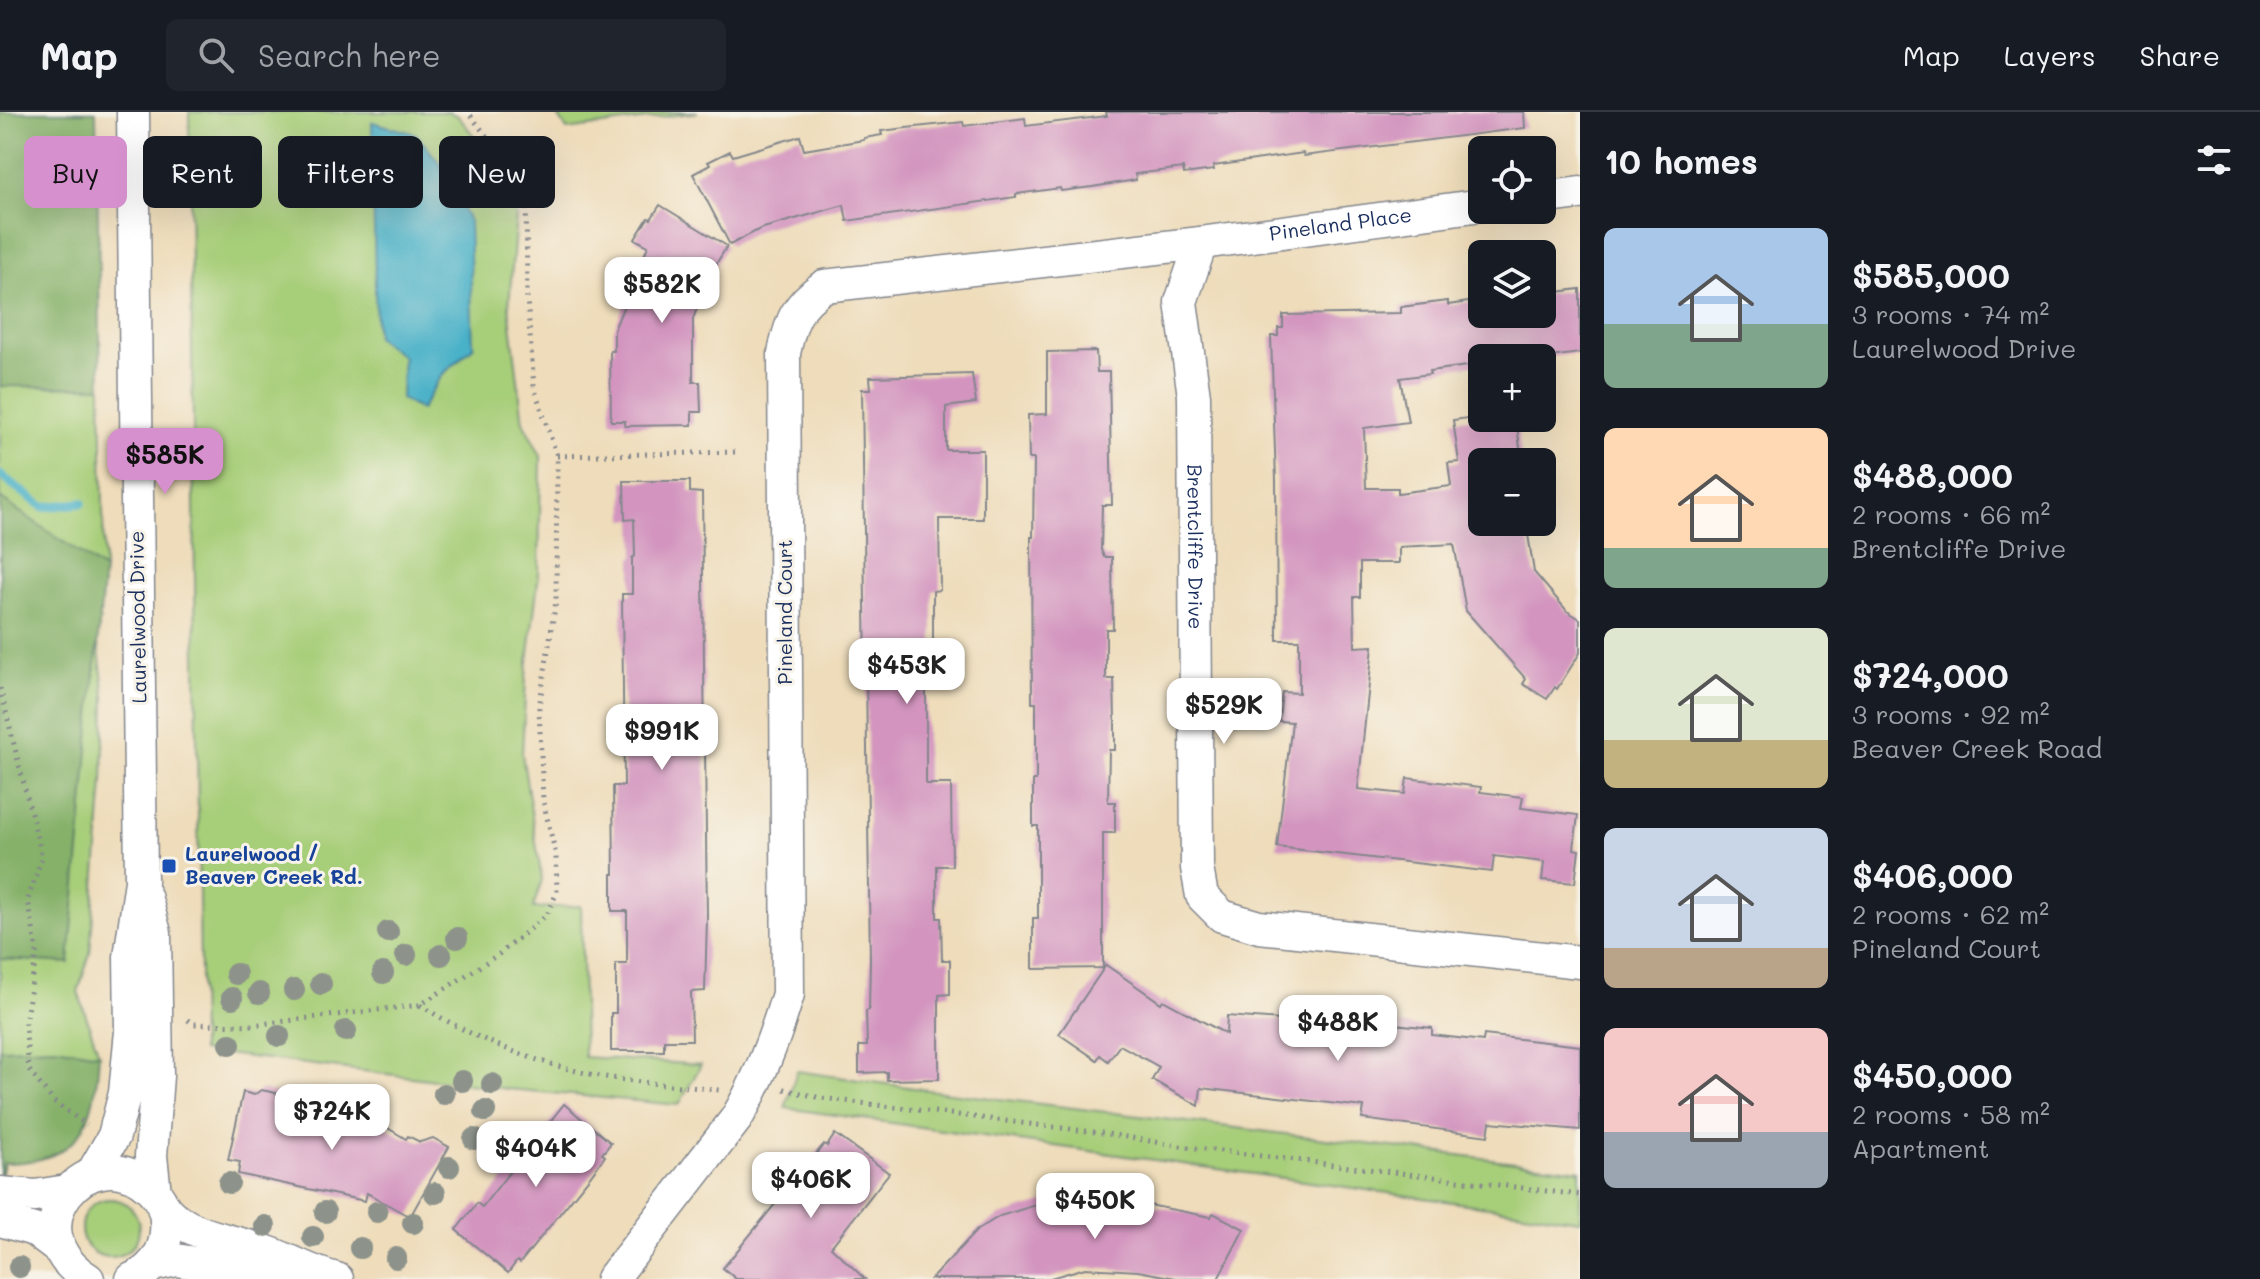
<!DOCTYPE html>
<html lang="en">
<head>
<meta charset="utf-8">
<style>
	body { margin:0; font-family:Mali,sans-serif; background:#20242c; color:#f1f3f6; height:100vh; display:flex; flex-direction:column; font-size:30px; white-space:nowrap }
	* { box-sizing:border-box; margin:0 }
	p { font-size:26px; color:#9ea1a6 }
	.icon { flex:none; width:44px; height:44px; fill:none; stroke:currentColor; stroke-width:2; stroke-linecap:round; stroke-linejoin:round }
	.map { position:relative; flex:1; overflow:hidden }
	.panel { display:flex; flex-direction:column; background:#171b24; width:680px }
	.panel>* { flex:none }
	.top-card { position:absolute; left:24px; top:24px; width:760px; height:72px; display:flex; gap:16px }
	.controls { position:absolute; left:1468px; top:24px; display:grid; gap:16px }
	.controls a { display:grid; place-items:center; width:88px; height:88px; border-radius:12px; background:#171b24; box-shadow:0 8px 32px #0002; font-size:40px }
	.price { position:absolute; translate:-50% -68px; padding:0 18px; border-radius:16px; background:#fff; color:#222; font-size:26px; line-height:52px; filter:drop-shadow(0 2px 4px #0008) }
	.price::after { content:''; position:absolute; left:50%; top:48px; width:24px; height:18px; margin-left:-12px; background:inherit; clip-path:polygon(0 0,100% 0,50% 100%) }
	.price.active { background:#d690ce; color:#111 }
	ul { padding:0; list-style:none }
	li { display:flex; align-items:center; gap:24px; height:200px; padding:0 24px }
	li span { display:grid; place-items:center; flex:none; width:224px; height:160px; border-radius:12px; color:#555 }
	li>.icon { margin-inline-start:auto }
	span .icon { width:96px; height:96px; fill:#fffc; stroke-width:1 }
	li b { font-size:34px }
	h2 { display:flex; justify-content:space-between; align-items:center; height:96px; padding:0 24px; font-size:34px }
	.pill { padding:0 28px; border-radius:12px; background:#171b24; box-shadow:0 8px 32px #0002; font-size:28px; line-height:72px }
	.pill.active { background:#d690ce; color:#111 }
	header { display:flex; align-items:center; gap:48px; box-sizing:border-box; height:112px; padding:0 40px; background:#171b24; border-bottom:2px solid #363941 }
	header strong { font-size:38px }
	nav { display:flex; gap:44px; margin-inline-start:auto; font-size:28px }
	.search { width:560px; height:72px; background:#20242c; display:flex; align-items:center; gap:20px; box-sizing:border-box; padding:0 28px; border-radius:12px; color:#9ea1a6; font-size:30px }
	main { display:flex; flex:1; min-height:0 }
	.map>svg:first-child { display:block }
</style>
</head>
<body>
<header>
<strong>Map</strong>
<div class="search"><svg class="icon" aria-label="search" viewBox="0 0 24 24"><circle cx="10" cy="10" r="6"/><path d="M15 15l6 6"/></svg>Search here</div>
<nav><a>Map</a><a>Layers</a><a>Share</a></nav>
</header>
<main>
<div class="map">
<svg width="1580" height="1167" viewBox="0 0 1580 1167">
	<rect width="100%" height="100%" fill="#f7f3e8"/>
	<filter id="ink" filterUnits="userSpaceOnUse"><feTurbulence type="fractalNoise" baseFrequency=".0125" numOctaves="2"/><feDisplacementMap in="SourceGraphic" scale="16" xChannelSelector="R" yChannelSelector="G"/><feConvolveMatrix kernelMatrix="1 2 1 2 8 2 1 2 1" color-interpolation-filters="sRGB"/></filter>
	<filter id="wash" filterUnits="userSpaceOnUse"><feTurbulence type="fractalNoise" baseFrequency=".006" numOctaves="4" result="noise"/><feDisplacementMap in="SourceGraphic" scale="32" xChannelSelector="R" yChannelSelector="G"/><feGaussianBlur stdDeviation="1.8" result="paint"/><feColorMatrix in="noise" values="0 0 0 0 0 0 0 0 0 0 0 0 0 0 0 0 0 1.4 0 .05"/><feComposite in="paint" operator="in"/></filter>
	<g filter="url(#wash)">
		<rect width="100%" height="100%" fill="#eedcba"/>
		<!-- green -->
		<g fill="#a7ce79" stroke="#617e6c" stroke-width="2" fill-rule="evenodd">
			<polygon points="0,0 90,275 101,275 104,458 97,454 98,531 105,585 103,670 90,841 78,880 99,942 52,935 0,977"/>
			<path d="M189,0H449L458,4L518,78L509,194L523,310L541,344L539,461L526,566L522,642L542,768L533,796L581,794L584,945L701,953L679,993L508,977L201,939ZM473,235L441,264L421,298L401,287L403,245Z"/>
			<polygon points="556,0 698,0 567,18"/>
			<polygon points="797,959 942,980 1580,1058 1580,1108 785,996"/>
			<circle cx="110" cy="1116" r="29"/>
		</g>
		<!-- forest -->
		<g fill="#85b169" stroke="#507064" stroke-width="2">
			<polygon points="0,0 96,0 101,275 0,274"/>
			<polygon points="0,386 104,458 69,851 0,847"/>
			<path d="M56,935L99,942C95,1012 81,1051 4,1051L0,1069V937Z"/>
		</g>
		<!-- water -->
		<polygon fill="#49b1c8" stroke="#327093" stroke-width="2" points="372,10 416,22 439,50 469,109 473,235 441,264 421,298 401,287 403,245 376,225"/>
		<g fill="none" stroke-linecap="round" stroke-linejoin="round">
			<!-- stream -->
			<polyline stroke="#49b1c8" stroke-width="9" points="0,363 43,395 82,391"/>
		</g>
		<g id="blocks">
			<!-- building -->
			<g fill="#d395bf">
				<polygon points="1106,0 1524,0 1525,16 1304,44 1303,41 1213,54 1214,58 1184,62 1183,56 1135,62 1136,68 1092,75 1061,79 1060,76 1016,82 1016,85 847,109 844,93 760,117 730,133 693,62 710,53 708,50 730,39 733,44 800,24 804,38 864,28 864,26 882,23 881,19 906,16 963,10 964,14 1025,6 1026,14 1107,4"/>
				<polygon points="660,93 727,134 710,162 693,207 693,270 700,270 701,300 692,300 692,313 625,314 625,309 611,309 610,239 614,239 614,218 648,134 635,127 648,106 651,107"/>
				<polygon points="1580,177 1580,241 1543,246 1482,246 1482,252 1429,259 1430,262 1400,266 1408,310 1364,316 1366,376 1398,376 1398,381 1451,374 1448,351 1459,350 1453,308 1482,304 1513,306 1514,314 1517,314 1522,350 1482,350 1482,410 1526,410 1534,460 1567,499 1580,507 1580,541 1557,577 1555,575 1547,587 1523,572 1526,567 1466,499 1454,432 1399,435 1399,451 1360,451 1360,485 1354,485 1355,535 1373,534 1358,677 1405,682 1407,666 1481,675 1480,680 1523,685 1521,696 1578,703 1574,737 1579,738 1575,771 1542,768 1544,750 1494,744 1492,760 1277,735 1292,610 1279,609 1282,580 1299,581 1299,528 1277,528 1276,368 1271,224 1278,224 1278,216 1283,216 1283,203 1401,201 1401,195 1448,189 1448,193 1482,188 1482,202 1542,202 1542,182"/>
				<polygon points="1096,239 1097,260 1109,260 1112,393 1102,393 1101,438 1104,445 1112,445 1113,517 1106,517 1106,567 1114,567 1115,608 1115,638 1109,638 1108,690 1115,690 1115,721 1103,721 1103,856 1033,857 1033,806 1038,806 1038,714 1033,714 1033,668 1036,668 1036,591 1032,591 1031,425 1033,425 1034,347 1029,347 1028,303 1047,302 1047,240"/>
				<polygon points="972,262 976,291 946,295 946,338 983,338 983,407 939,407 940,478 933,479 933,546 926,541 926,672 951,672 952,754 937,754 937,806 941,806 942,848 950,848 950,882 939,883 939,967 887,968 887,960 859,961 859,934 867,934 866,899 869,898 870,849 862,277 871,277 870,265"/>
				<polygon points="624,369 690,369 690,380 702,381 707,806 705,879 691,880 692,928 664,928 664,939 611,939 611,901 616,901 616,852 627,852 627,799 612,799 612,762 614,762 613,674 624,674 622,482 632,482 632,446 635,444 634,407 625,408"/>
				<polygon points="1106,853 1161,891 1163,888 1226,922 1227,904 1280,908 1281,898 1311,902 1310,908 1364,915 1365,909 1432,916 1432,923 1483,929 1484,923 1580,934 1580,1018 1490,1010 1488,1024 1362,1007 1364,995 1201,976 1199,994 1152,968 1159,955 1120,933 1108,949 1100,943 1097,948 1059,922"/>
				<polygon points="261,978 276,981 287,997 303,987 318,990 322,997 352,1003 359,999 374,1002 381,1012 406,1027 408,1024 420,1030 433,1026 449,1035 410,1105 367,1081 365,1089 238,1062 240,1050 228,1048 243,980 254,983"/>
				<polygon points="564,992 611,1031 602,1042 605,1044 588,1067 520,1151 517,1149 508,1161 456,1118 477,1091 482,1095 515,1053 511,1050 533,1023 537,1026"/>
				<polygon points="835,1022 889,1061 831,1135 865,1167 736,1167 723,1156 824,1032 827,1034"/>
				<polygon points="1047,1081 1123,1084 1123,1088 1211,1105 1213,1101 1244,1117 1218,1167 1181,1167 1138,1159 1085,1156 1047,1167 931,1167 977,1118 1000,1104 1049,1089"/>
			</g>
		</g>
	</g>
	<g filter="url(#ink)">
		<use href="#blocks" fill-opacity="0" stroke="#84868c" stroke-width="2"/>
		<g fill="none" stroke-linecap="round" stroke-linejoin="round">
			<!-- minor casing -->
			<g stroke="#84868c" stroke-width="35">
				<g id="minor">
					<polyline points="1542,86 1580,81"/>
					<path id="s1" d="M1201,131L1181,190L1194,284L1197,756L1202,784L1222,804L1259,815L1580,850"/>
					<polyline points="145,784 155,821 157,964 151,1044 155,1081"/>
					<polyline points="92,1062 114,1024 125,981 131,919 130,845 141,769 133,0"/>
					<polyline points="0,1081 35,1084 67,1079"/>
					<path d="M164,1096C189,1125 232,1127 267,1140C291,1148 310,1161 337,1167"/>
					<polyline points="0,1108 34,1118 59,1137"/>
					<polyline points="152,1153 176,1148 254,1160 301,1161"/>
					<path d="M88,1167C9,1117 90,1020 150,1076C163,1088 168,1103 166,1120C165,1142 151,1159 132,1167"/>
					<path id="s2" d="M612,1167L736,1007C760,967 775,926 788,882L784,241C791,208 796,194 824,174L1201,131L1482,93"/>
				</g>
			</g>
			<!-- path -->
			<g stroke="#84868c" stroke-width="5" stroke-dasharray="2 6" stroke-linecap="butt">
				<polyline points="557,344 738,340"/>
				<polyline points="0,576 42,745 28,787 37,840 25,911 29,958 54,990 87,1013"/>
				<path d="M420,893C472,926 530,949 590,962C632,971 677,973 719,978"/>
				<polyline points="188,908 193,912 252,913 420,893 499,842 547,803 557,780 556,743 543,689 539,596 556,489 557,344 534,275 527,186 526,75 468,0"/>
				<polyline points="784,977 821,986 1102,1021 1180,1034 1580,1083"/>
			</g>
			<!-- minor -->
			<use href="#minor" stroke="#fff" stroke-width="32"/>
		</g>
		<!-- trees -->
		<g fill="#8d938b">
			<circle cx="388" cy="820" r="11"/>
			<circle cx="457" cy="826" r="11"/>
			<circle cx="406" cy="843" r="11"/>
			<circle cx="441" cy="843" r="11"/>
			<circle cx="383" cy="861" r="11"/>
			<circle cx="236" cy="862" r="11"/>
			<circle cx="321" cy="872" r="11"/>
			<circle cx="294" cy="878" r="11"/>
			<circle cx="259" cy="881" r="11"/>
			<circle cx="232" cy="886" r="11"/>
			<circle cx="346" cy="919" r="11"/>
			<circle cx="279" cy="924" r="11"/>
			<circle cx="230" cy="932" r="11"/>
			<circle cx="462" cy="969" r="11"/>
			<circle cx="492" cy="972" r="11"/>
			<circle cx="444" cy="982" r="11"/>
			<circle cx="485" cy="999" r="11"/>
			<circle cx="474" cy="1027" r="11"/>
			<circle cx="449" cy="1055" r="11"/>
			<circle cx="229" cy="1071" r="11"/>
			<circle cx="435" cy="1081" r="11"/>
			<circle cx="325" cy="1100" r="11"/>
			<circle cx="377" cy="1100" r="11"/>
			<circle cx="413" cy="1111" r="11"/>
			<circle cx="265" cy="1114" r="11"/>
			<circle cx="313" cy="1125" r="11"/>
			<circle cx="360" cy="1136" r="11"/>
			<circle cx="396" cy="1146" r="11"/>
			<circle cx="19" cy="1155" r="11"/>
		</g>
	</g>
	<!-- markers -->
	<rect fill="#1a4fb4" stroke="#f7f3e8" stroke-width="3" x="161" y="746" width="16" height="16" rx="4"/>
	<g text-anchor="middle" stroke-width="6" stroke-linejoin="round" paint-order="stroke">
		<!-- street labels -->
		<g font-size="20" fill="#1b2f5e" stroke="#f7f3e8">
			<text dy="7" stroke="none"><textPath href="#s2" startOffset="1580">Pineland Place</textPath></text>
			<text dy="7" stroke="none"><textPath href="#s1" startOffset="308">Brentcliffe Drive</textPath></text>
			<text transform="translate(785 500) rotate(-90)" y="7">Pineland Court</text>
			<text transform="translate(138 505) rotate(-91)" y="7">Laurelwood Drive</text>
		</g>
		<!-- transit labels -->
		<g font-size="20" font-weight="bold" fill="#164399" stroke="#f7f3e8" text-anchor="start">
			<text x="185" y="749">Laurelwood /<tspan x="185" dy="23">Beaver Creek Rd.</tspan></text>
		</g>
	</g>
</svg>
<div class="controls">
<a><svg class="icon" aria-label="locate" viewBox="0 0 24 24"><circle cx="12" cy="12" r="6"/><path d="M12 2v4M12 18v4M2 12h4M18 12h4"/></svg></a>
<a><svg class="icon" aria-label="layers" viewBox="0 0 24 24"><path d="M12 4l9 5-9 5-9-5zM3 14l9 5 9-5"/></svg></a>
<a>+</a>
<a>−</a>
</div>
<b class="price" style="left:662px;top:213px">$582K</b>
<b class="price active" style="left:165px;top:384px">$585K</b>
<b class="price" style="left:907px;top:594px">$453K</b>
<b class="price" style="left:1224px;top:634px">$529K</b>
<b class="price" style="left:662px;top:660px">$991K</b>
<b class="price" style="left:1338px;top:951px">$488K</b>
<b class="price" style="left:332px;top:1040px">$724K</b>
<b class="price" style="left:536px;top:1077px">$404K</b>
<b class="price" style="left:811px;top:1108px">$406K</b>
<b class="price" style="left:1095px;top:1129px">$450K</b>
<div class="top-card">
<a class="pill active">Buy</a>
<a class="pill">Rent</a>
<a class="pill">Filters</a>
<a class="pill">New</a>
</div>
</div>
<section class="panel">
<h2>10 homes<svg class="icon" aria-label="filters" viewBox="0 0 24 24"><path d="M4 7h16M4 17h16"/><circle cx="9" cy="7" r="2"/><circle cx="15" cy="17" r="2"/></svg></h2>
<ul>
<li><span style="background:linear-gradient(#a9c7e8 60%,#7fa58c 0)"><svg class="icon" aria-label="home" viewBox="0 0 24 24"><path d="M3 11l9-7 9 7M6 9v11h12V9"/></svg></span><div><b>$585,000</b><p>3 rooms · 74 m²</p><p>Laurelwood Drive</p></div></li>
<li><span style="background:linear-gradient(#ffd9b3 75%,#7fa58c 0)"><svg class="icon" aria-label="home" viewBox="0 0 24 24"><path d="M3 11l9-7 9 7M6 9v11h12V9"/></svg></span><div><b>$488,000</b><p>2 rooms · 66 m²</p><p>Brentcliffe Drive</p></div></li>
<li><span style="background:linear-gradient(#dfe7d0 70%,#c2b280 0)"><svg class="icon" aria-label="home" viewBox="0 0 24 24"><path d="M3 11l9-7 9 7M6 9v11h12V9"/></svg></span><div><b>$724,000</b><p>3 rooms · 92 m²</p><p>Beaver Creek Road</p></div></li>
<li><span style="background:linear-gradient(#c9d6e8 75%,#b9a48a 0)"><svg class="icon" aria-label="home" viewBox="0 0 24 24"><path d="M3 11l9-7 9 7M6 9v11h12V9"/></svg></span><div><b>$406,000</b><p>2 rooms · 62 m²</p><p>Pineland Court</p></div></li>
<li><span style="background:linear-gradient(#f6c9c9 65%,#9aa5b1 0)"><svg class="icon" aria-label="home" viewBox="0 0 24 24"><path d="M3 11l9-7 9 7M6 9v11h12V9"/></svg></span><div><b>$450,000</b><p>2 rooms · 58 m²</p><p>Apartment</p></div></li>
</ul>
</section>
</main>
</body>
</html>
